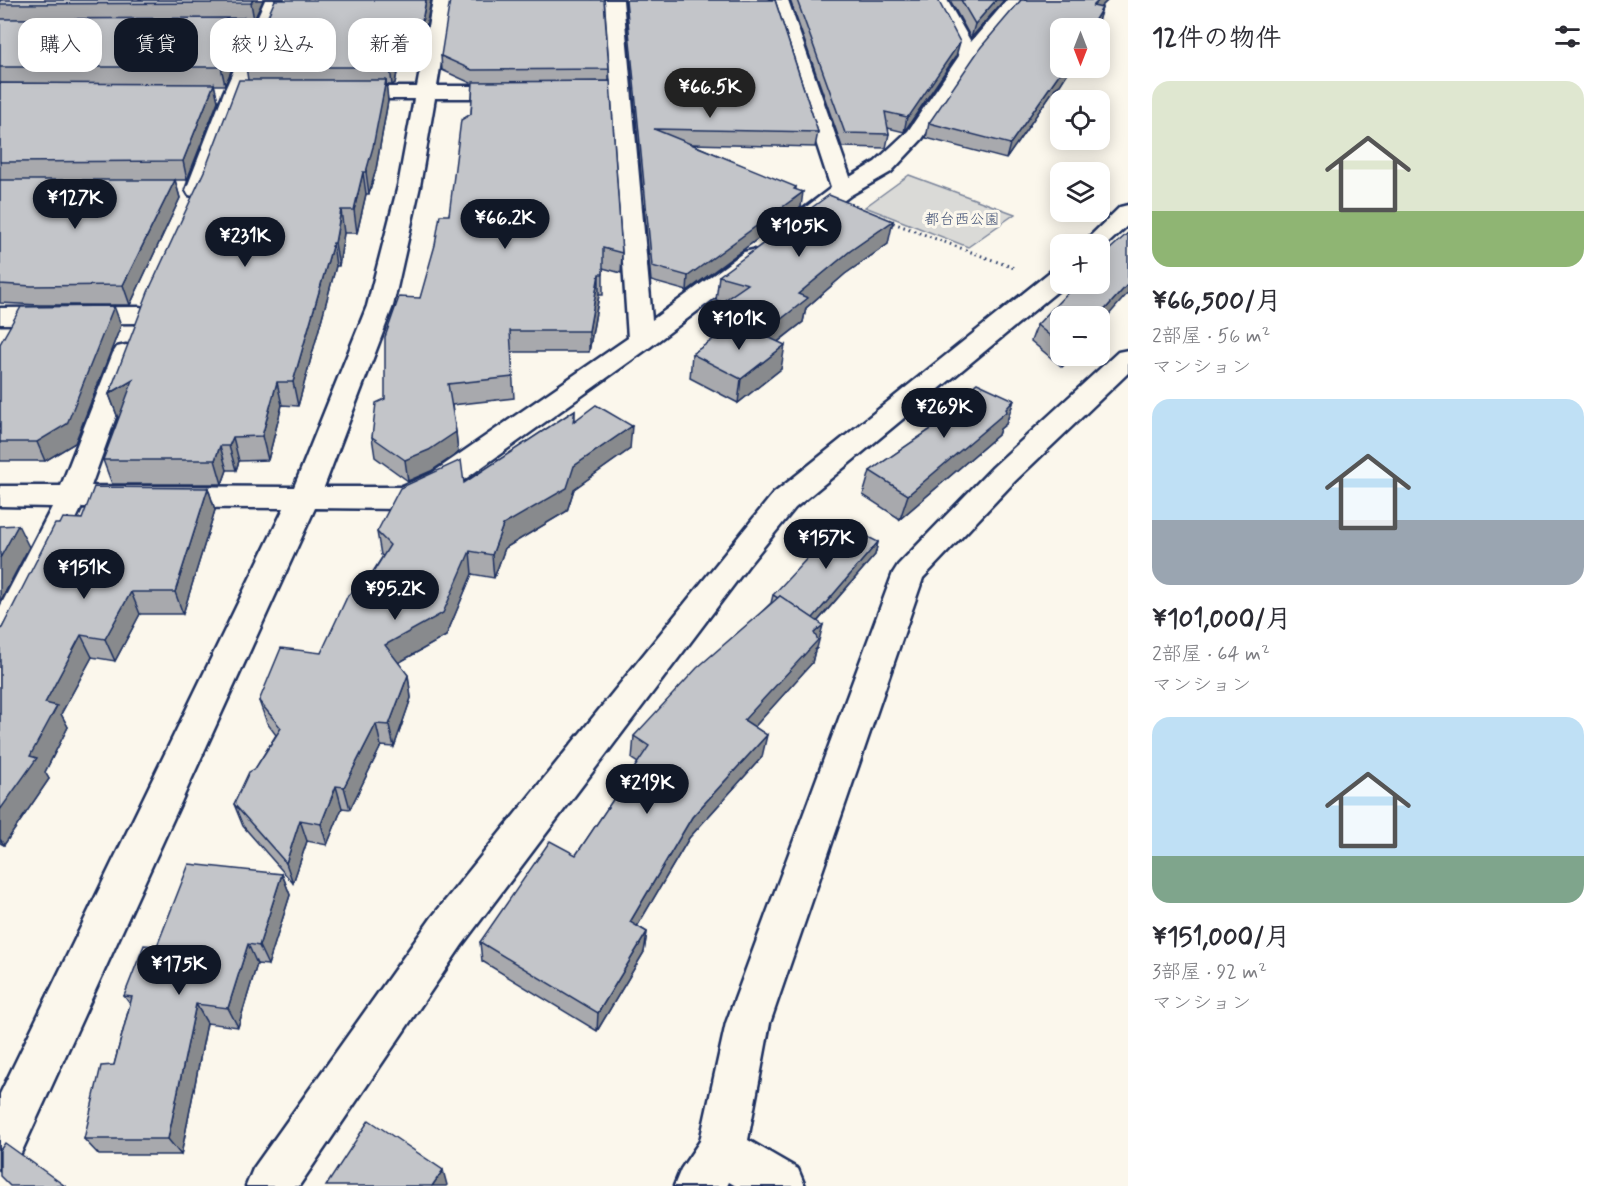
<!DOCTYPE html>
<html lang="ja">
<head>
<meta charset="utf-8">
<style>
	body { margin:0; font-family:Mynerve,"Klee One",sans-serif; background:#f7f7f7; color:#2b2b33; height:100vh; display:flex; flex-direction:column; font-size:22px; white-space:nowrap }
	* { box-sizing:border-box; margin:0 }
	p { font-size:20px; color:#7c7c81 }
	.icon { flex:none; width:33px; height:33px; fill:none; stroke:currentColor; stroke-width:2; stroke-linecap:round; stroke-linejoin:round }
	.map { position:relative; flex:1; overflow:hidden }
	.side { display:flex; flex-direction:column; background:#fff; width:480px }
	.side>* { flex:none }
	.hud { position:absolute; left:18px; top:18px; width:570px; height:54px; display:flex; gap:12px }
	.needle { width:39px; rotate:180deg }
	.fabs { position:absolute; left:1050px; top:18px; display:grid; gap:12px }
	.fabs a { display:grid; place-items:center; width:60px; height:60px; border-radius:12px; background:#fff; box-shadow:0 3px 15px #0003; font-size:30px }
	.price { position:absolute; translate:-50% -51px; padding:0 14px; border-radius:21px; background:#111827; color:#fff; font-size:20px; line-height:39px; filter:drop-shadow(0 2px 3px #0008) }
	.price::after { content:''; position:absolute; left:50%; top:36px; width:18px; height:14px; margin-left:-9px; background:inherit; clip-path:polygon(0 0,100% 0,50% 100%) }
	.price.active { background:#222; color:#fff }
	ul { padding:0; list-style:none }
	li { display:grid; align-content:center; gap:12px; height:318px; padding:0 24px }
	li span { display:grid; place-items:center; height:186px; border-radius:18px; color:#555 }
	li>.icon { margin-inline-start:auto }
	span .icon { width:108px; height:108px; fill:#fffc; stroke-width:1 }
	li b { font-size:26px }
	h2 { display:flex; justify-content:space-between; align-items:center; height:72px; padding:0 24px; font-size:26px }
	.chip { padding:0 21px; border-radius:18px; background:#fff; box-shadow:0 3px 15px #0003; font-size:21px; line-height:54px }
	.chip.active { background:#111827; color:#fff }
	main { display:flex; flex:1; min-height:0 }
	.map>svg:first-child { display:block }
</style>
</head>
<body>
<main>
<div class="map">
<svg width="1128" height="1186" viewBox="0 0 1128 1186">
	<rect width="100%" height="100%" fill="#fbf7ec"/>
	<filter id="ink" filterUnits="userSpaceOnUse"><feTurbulence type="fractalNoise" baseFrequency=".0167" numOctaves="2"/><feDisplacementMap in="SourceGraphic" scale="12" xChannelSelector="R" yChannelSelector="G"/><feConvolveMatrix kernelMatrix="1 2 1 2 8 2 1 2 1" color-interpolation-filters="sRGB"/></filter>
	<g filter="url(#ink)">
		<!-- green -->
		<polygon fill="#dadad7" stroke="#7a849a" stroke-width="1.5" points="909,175 1015,214 968,247 865,207"/>
		<g fill="none" stroke-linecap="round" stroke-linejoin="round">
			<!-- minor casing -->
			<g stroke="#1b2f5e" stroke-width="5">
				<g id="minor">
					<polygon points="265,0 283,0 244,92 208,190 205,195 197,197 189,195 186,190 224,92"/>
					<polygon points="433,0 451,0 437,86 517,86 524,88 527,92 524,96 517,98 435,98 420,186 393,306 324,487 400,487 432,473 628,338 612,97 566,98 559,96 556,92 559,88 566,86 611,85 605,0 623,0 652,320 744,252 753,250 762,252 765,257 762,262 650,347 454,487 404,509 315,508 17,1162 0,1169 0,1094 284,508 82,507 12,649 0,653 0,607 52,507 0,506 0,486 61,486 113,353 117,347 126,345 135,347 139,353 91,486 294,487 367,306 398,186 414,99 344,99 337,97 334,93 337,89 344,87 417,87"/>
					<polygon points="770,0 788,0 850,177 875,162 908,131 959,56 929,0 947,0 971,42 1007,0 1025,0 976,60 922,139 891,172 851,195 805,230 797,232 789,230 785,225 789,220 831,188"/>
					<polygon points="1128,205 1128,225 1102,249 1100,250 1100,244 1082,244 1120,207"/>
					<polygon points="1060,269 1060,284 1066,284 795,508 748,566 462,945 299,1186 246,1186 253,1169 432,917 773,494 1051,271"/>
					<polygon points="140,307 149,310 153,315 149,320 140,323 0,324 0,308"/>
					<polygon points="1128,350 1128,373 1015,481 923,578 770,1023 748,1140 798,1169 805,1186 736,1186 729,1182 727,1186 674,1186 681,1169 700,1141 726,1023 893,573 898,565 993,467 1118,352"/>
				</g>
			</g>
			<!-- path -->
			<polyline stroke="#1b2f5e" stroke-width="3" stroke-dasharray="1.5 4" stroke-linecap="butt" points="888,221 1014,268"/>
			<!-- minor -->
			<use href="#minor" fill="#fbf7ec" fill-rule="evenodd"/>
		</g>
		<!-- wall -->
		<g fill="#a8a9ad" stroke="#1b2f5e" stroke-width="1.5">
			<polygon points="0,0 263,0 254,20 244,20 247,35 225,85 214,85 218,101 187,180 175,180 180,198 130,305 40,305 0,303"/>
			<polygon points="431,0 420,60 401,52 395,83 392,85 386,85 388,101 376,169 369,194 366,194 357,233 344,233 339,266 336,266 298,406 282,405 268,460 239,461 236,470 227,470 222,484 112,484 103,460 119,417 118,418 109,394 248,80 246,67"/>
			<polygon points="625,0 775,0 818,132 815,147 692,144 796,189 801,207 687,291 651,281"/>
			<polygon points="790,0 938,0 956,56 906,130 904,132 888,128 889,134 886,148 842,147"/>
			<polygon points="950,0 1004,0 971,38"/>
			<polygon points="1021,0 1108,0 1101,7 1102,8 1098,21 1060,85 1055,88 1006,159 926,138 929,123"/>
			<polygon points="441,56 609,69 609,81 622,253 621,273 603,268 603,295 599,295 589,352 511,352 514,398 452,405 456,432 458,453 431,471 408,481 375,457 372,437 449,215 471,114 473,84 442,70"/>
			<polygon points="888,244 845,274 806,308 803,322 778,342 781,369 738,403 690,378 692,354 728,330 720,325 723,302 716,300 719,276"/>
			<polygon points="1060,316 1060,356 1072,356 1062,367 1031,341 1037,325"/>
			<polygon points="121,325 75,443 45,461 0,461 0,344"/>
			<polygon points="1014,400 1006,424 1000,429 998,435 900,519 863,495 870,471 938,424 942,412"/>
			<polygon points="575,410 575,420 630,449 574,489 567,511 505,548 494,578 472,574 446,636 398,663 408,675 411,698 394,747 381,746 350,809 342,808 327,845 307,841 293,883 243,826 234,804 255,769 276,735 267,723 259,701 321,653 383,556 381,555 377,532 464,483"/>
			<polygon points="208,488 215,510 183,614 140,614 115,661 92,657 61,714 68,727 45,772 49,779 4,845 0,843 0,629 2,628 60,524"/>
			<polygon points="878,542 875,555 818,621 817,648 815,650 812,663 754,727 762,757 689,838 637,926 647,932 644,952 597,1031 482,961 480,942 576,855 638,763 632,759 634,736 771,603 773,595"/>
			<polygon points="282,874 290,895 268,965 257,964 238,1027 207,1023 181,1155 99,1155 84,1139 114,1065 130,1004 124,996"/>
		</g>
		<!-- shaded-wall -->
		<g fill="#888a8d" stroke="#1b2f5e" stroke-width="1.5">
			<polygon points="253,0 263,0 254,20 251,3"/>
			<polygon points="426,0 431,0 420,60 418,43"/>
			<polygon points="996,0 1004,0 971,38 975,24"/>
			<polygon points="1099,0 1108,0 1088,19 1093,6"/>
			<polygon points="1102,8 1098,21 1094,28 1090,28"/>
			<polygon points="244,18 247,35 225,85 221,67"/>
			<polygon points="399,35 401,52 395,83 392,85 390,67"/>
			<polygon points="960,42 956,56 904,132 907,117"/>
			<polygon points="1067,68 1071,68 1060,85 1055,88 1006,159 1010,144 1059,74"/>
			<polygon points="386,80 388,101 376,169 369,194 366,172"/>
			<polygon points="214,84 218,101 187,180 183,161"/>
			<polygon points="363,172 366,194 357,233 354,210"/>
			<polygon points="175,180 180,198 130,305 123,285"/>
			<polygon points="796,187 794,199 803,192 801,207 687,291 688,276"/>
			<polygon points="341,210 344,233 339,266 335,243"/>
			<polygon points="893,221 888,244 845,274 806,308 803,322 767,350 771,327 798,294 850,251"/>
			<polygon points="333,243 336,266 298,406 293,382"/>
			<polygon points="599,274 599,295 589,352 589,331"/>
			<polygon points="1128,284 1128,293 1100,325 1099,316"/>
			<polygon points="114,306 121,325 75,443 45,461 37,442"/>
			<polygon points="785,345 781,369 738,403 741,379"/>
			<polygon points="1067,356 1072,356 1062,367"/>
			<polygon points="133,380 142,404 118,418 109,394"/>
			<polygon points="277,382 282,405 268,460 262,436"/>
			<polygon points="1014,400 1006,424 1000,429 998,435 900,519 908,495 1006,409"/>
			<polygon points="632,426 630,449 574,489 567,511 505,548 494,578 492,555 503,525 574,466"/>
			<polygon points="456,432 458,453 431,471 408,481 405,460"/>
			<polygon points="233,437 239,461 236,470 229,446"/>
			<polygon points="220,446 227,470 222,484 215,460"/>
			<polygon points="208,488 215,510 183,614 175,592"/>
			<polygon points="18,525 29,547 0,602 0,558"/>
			<polygon points="878,542 875,555 808,632 811,620"/>
			<polygon points="470,551 472,574 446,636 389,668 385,645"/>
			<polygon points="131,592 140,614 115,661 105,639"/>
			<polygon points="823,625 817,648 815,650 812,663 740,743 744,720 814,633"/>
			<polygon points="81,635 92,657 61,714 68,727 45,772 49,779 4,845 0,839 0,810 30,756 45,703"/>
			<polygon points="408,675 411,698 394,747 389,725"/>
			<polygon points="376,724 381,746 350,809 344,787"/>
			<polygon points="767,735 762,757 689,838 628,942 630,922 692,817"/>
			<polygon points="336,786 342,808 327,845 321,824"/>
			<polygon points="300,820 307,841 293,883 286,863"/>
			<polygon points="282,874 290,895 268,965 259,946"/>
			<polygon points="647,932 644,952 597,1031 598,1013"/>
			<polygon points="248,944 257,964 238,1027 228,1008"/>
			<polygon points="196,1004 207,1023 181,1155 168,1139"/>
			<polygon points="443,1170 447,1185 446,1186 432,1186"/>
		</g>
		<!-- building -->
		<g fill="#c3c5c9" stroke="#1b2f5e" stroke-width="1.5">
			<polygon points="0,0 253,0 251,3 0,4"/>
			<polygon points="275,0 426,0 418,43 399,35 393,66 390,67 246,67"/>
			<polygon points="450,0 604,0 609,69 472,70 441,56"/>
			<polygon points="626,0 775,0 818,132 654,129 796,187 794,189 803,192 688,276 652,266"/>
			<polygon points="797,0 938,0 960,42 910,115 907,117 885,112 889,134 845,133"/>
			<polygon points="961,0 996,0 975,24"/>
			<polygon points="1021,0 1099,0 1093,6 1102,8 1090,28 1060,28 1060,68 1067,68 1065,71 1059,74 1010,144 929,123 981,47"/>
			<polygon points="244,18 221,67 0,67 0,19"/>
			<polygon points="239,80 386,80 373,147 366,172 363,172 354,210 341,210 335,243 333,243 293,382 277,382 262,436 233,437 229,446 220,446 215,460 103,460 133,380 109,394 148,292 206,167"/>
			<polygon points="610,81 622,253 603,248 603,274 599,274 589,331 510,331 513,377 448,384 456,432 429,450 405,460 372,437 376,403 385,399 385,337 399,297 420,298 435,245 440,215 449,215 461,120 471,114 473,82"/>
			<polygon points="0,83 214,84 183,161 0,162"/>
			<polygon points="0,180 175,180 123,285 32,286 0,284"/>
			<polygon points="829,195 893,221 850,251 798,294 808,298 771,327 722,302 748,284 719,276"/>
			<polygon points="1128,233 1128,284 1099,316 1060,316 1060,344 1037,325 1076,284 1100,284 1100,258"/>
			<polygon points="114,306 67,424 37,442 0,442 0,344 21,307"/>
			<polygon points="737,323 785,345 741,379 692,354"/>
			<polygon points="977,383 1014,400 1006,409 1007,411 908,495 870,471 950,416 942,412"/>
			<polygon points="596,405 632,426 574,466 567,488 503,525 492,555 470,551 443,613 385,645 408,675 389,725 376,724 344,787 336,786 321,824 300,820 286,863 234,804 249,772 255,769 281,728 259,701 281,648 321,653 348,595 369,579 390,545 377,532 400,488 461,460 464,483 575,410 573,422"/>
			<polygon points="94,487 208,488 175,592 131,592 105,639 81,635 45,703 57,706 30,756 37,758 0,810 0,629 2,628 55,524 60,524 63,518 82,519"/>
			<polygon points="840,523 878,542 813,618 780,596 778,598 773,595"/>
			<polygon points="18,525 0,558 0,526"/>
			<polygon points="780,596 823,625 814,633 818,640 744,720 767,735 692,817 630,922 647,932 598,1013 480,942 550,841 576,855 649,746 634,736 697,668"/>
			<polygon points="189,864 282,874 259,946 248,944 228,1008 196,1004 168,1139 84,1139 101,1066 114,1065 132,997 124,996 144,945 157,946"/>
			<polygon points="369,1120 443,1170 432,1186 326,1186"/>
			<polygon points="5,1143 65,1186 10,1186 0,1176 0,1150"/>
		</g>
	</g>
	<g text-anchor="middle" stroke-width="6" stroke-linejoin="round" paint-order="stroke">
		<!-- far-park labels -->
		<g font-size="15" fill="#415176" stroke="#fbf7ec">
			<text x="962" y="224">都台西公園</text>
		</g>
	</g>
</svg>
<div class="fabs">
<a><svg class="needle" viewBox="-14 -14 28 28"><path d="M0-13l5 13h-10z" fill="#e53935"/><path d="M0 13l5-13h-10z" fill="#7c7c81"/></svg></a>
<a><svg class="icon" aria-label="locate" viewBox="0 0 24 24"><circle cx="12" cy="12" r="6"/><path d="M12 2v4M12 18v4M2 12h4M18 12h4"/></svg></a>
<a><svg class="icon" aria-label="layers" viewBox="0 0 24 24"><path d="M12 4l9 5-9 5-9-5zM3 14l9 5 9-5"/></svg></a>
<a>+</a>
<a>−</a>
</div>
<b class="price active" style="left:710px;top:119px">¥66.5K</b>
<b class="price" style="left:75px;top:230px">¥127K</b>
<b class="price" style="left:505px;top:250px">¥66.2K</b>
<b class="price" style="left:799px;top:258px">¥105K</b>
<b class="price" style="left:245px;top:268px">¥231K</b>
<b class="price" style="left:739px;top:351px">¥101K</b>
<b class="price" style="left:944px;top:439px">¥269K</b>
<b class="price" style="left:826px;top:570px">¥157K</b>
<b class="price" style="left:84px;top:600px">¥151K</b>
<b class="price" style="left:395px;top:621px">¥95.2K</b>
<b class="price" style="left:647px;top:815px">¥219K</b>
<b class="price" style="left:179px;top:996px">¥175K</b>
<div class="hud">
<a class="chip">購入</a>
<a class="chip active">賃貸</a>
<a class="chip">絞り込み</a>
<a class="chip">新着</a>
</div>
</div>
<section class="side">
<h2>12件の物件<svg class="icon" aria-label="filters" viewBox="0 0 24 24"><path d="M4 7h16M4 17h16"/><circle cx="9" cy="7" r="2"/><circle cx="15" cy="17" r="2"/></svg></h2>
<ul>
<li><span style="background:linear-gradient(#dfe7d0 70%,#8fb573 0)"><svg class="icon" aria-label="home" viewBox="0 0 24 24"><path d="M3 11l9-7 9 7M6 9v11h12V9"/></svg></span><div><b>¥66,500/月</b><p>2部屋 · 56 m²</p><p>マンション</p></div></li>
<li><span style="background:linear-gradient(#bfe0f5 65%,#9aa5b1 0)"><svg class="icon" aria-label="home" viewBox="0 0 24 24"><path d="M3 11l9-7 9 7M6 9v11h12V9"/></svg></span><div><b>¥101,000/月</b><p>2部屋 · 64 m²</p><p>マンション</p></div></li>
<li><span style="background:linear-gradient(#bfe0f5 75%,#7fa58c 0)"><svg class="icon" aria-label="home" viewBox="0 0 24 24"><path d="M3 11l9-7 9 7M6 9v11h12V9"/></svg></span><div><b>¥151,000/月</b><p>3部屋 · 92 m²</p><p>マンション</p></div></li>
</ul>
</section>
</main>
</body>
</html>
